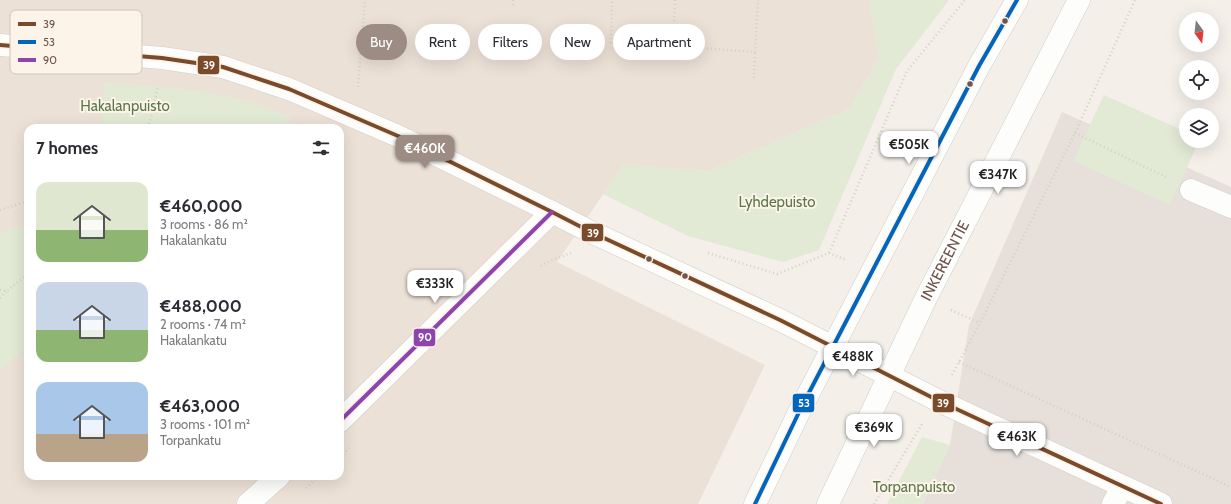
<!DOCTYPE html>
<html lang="en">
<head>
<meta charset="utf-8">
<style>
	body { margin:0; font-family:Cabin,sans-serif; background:#f2f2f3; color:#2b2b33; height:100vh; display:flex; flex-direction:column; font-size:15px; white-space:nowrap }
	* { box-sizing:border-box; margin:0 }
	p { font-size:13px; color:#7c7c81 }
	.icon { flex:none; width:22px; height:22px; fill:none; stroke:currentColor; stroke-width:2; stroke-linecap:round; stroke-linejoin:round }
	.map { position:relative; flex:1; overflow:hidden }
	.sheet { position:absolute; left:24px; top:124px; width:320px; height:356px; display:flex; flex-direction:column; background:#fff; border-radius:12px; box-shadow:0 4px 16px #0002 }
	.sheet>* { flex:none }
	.hud { position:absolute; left:356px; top:24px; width:380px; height:36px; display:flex; gap:8px }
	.needle { width:26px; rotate:165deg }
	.controls { position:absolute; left:1179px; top:12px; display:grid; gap:8px }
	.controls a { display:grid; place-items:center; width:40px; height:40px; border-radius:50%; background:#fff; box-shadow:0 4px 16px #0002; font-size:20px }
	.price { position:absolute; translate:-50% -34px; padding:0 9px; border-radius:8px; background:#fff; color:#222; font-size:13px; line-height:26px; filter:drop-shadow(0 1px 2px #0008) }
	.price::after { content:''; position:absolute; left:50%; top:24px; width:12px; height:9px; margin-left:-6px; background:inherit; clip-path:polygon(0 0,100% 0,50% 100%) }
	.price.on { background:#9d8c84; color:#fff }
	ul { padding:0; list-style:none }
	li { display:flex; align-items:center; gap:12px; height:100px; padding:0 12px }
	li span { display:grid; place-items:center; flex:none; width:112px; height:80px; border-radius:12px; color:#555 }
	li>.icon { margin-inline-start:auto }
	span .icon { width:48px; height:48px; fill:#fffc; stroke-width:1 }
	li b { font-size:17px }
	h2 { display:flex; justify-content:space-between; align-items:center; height:48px; padding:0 12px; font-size:17px }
	.chip { padding:0 14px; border-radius:18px; background:#fff; box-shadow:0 4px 16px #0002; font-size:14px; line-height:36px }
	.chip.on { background:#9d8c84; color:#fff }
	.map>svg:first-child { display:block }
</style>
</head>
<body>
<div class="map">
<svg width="1231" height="504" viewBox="0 0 1231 504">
	<rect width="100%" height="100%" fill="#f4efe9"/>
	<!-- residential -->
	<path fill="#ece1d7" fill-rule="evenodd" d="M0,0H869L879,57L851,108L709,171L623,165L557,262L765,365L698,504H0ZM28,128H340V476H28Z"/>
	<!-- industrial -->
	<polygon fill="#e6dfda" points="1062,112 1231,187 1231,504 923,504 950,445 969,325"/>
	<!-- green -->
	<g fill="#e2e9d5">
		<polygon points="869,0 949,0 896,69 819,250 783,262 688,236 603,194 623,164 709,171 851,108 879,57"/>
		<polygon points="104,82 196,90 248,101 293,118 281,128 102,128"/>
		<polygon points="1104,95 1186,132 1186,141 1199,141 1170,205 1073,161"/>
		<polygon points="28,224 28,346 0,371 0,233"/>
		<polygon points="922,437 950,445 923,504 887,504"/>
	</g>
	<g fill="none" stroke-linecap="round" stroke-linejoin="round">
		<!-- minor casing -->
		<g stroke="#d3ccc7" stroke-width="23">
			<g id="minor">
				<polyline points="0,45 162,58 223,67 289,89 398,136 552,212 589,231 780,320 937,400 1161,504"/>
				<polyline points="1191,190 1231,207"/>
				<polyline points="340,421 552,212"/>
				<polyline points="248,504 279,476"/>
				<polyline points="755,504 801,408 979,66 1017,0"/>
				<path id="s1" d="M828,504L926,298L1079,0"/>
				<polyline points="1113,504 1122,487"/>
			</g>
		</g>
		<!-- path -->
		<g stroke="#d6ceca" stroke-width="2.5" stroke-dasharray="1 3" stroke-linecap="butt">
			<polyline points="675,0 673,46 755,52 758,0"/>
			<polyline points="513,5 513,0"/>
			<polyline points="611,43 612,0"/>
			<polyline points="754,78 755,52"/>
			<polyline points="358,87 365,0"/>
			<polyline points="148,128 154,106 158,86"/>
			<polyline points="1075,133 1166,177"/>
			<polyline points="0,210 28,201"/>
			<polyline points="708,253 777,274 829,253 846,260"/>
			<polyline points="829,253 907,71 965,0"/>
			<polyline points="541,266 549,261 571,253"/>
			<polyline points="0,290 7,291 28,274"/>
			<polyline points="0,298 7,291"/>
			<polyline points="951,310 980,323"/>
			<polyline points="959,362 1231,487"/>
			<polyline points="952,375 980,323 1075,133 1135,0"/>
			<polyline points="340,457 349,448"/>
			<polyline points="306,488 319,476"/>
			<polyline points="874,504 922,424"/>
		</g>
		<!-- minor -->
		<use href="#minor" stroke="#fdfdfc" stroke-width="22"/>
		<!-- bus-1 casing -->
		<g stroke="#fcf3e9" stroke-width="7">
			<polyline id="bus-1" points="0,45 162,58 223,67 289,89 398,136 552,212 589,231 780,320 937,400 1161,504"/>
		</g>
		<!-- bus-2 casing -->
		<g stroke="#fcf3e9" stroke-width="7">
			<polyline id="bus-2" points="755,504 801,408 979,66 1017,0"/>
		</g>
		<!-- bus-3 casing -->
		<g stroke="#fcf3e9" stroke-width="7">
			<polyline id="bus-3" points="340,421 552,212"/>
		</g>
		<!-- bus-1 -->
		<use href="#bus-1" stroke="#7a4b2a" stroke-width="4"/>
		<!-- bus-2 -->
		<use href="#bus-2" stroke="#0065bd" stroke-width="4"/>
		<!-- bus-3 -->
		<use href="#bus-3" stroke="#8e44ad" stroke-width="4"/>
	</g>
	<!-- markers -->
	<g fill="#6e564d" stroke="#fcf3e9" stroke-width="1.5">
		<circle cx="1005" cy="21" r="3.5"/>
		<circle cx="970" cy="84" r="3.5"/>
		<circle cx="649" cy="259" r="3.5"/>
		<circle cx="685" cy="276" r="3.5"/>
	</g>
	<g text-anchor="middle" stroke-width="4" stroke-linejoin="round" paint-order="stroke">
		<!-- park labels -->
		<g font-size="15" fill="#5b784a" stroke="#fcf3e9">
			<text x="125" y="111">Hakalanpuisto</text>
			<text x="777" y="207">Lyhdepuisto</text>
			<text x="914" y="492">Torpanpuisto</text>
		</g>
		<!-- street labels -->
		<g font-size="15" fill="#6e564d" stroke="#fcf3e9">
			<text dy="5" stroke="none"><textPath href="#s1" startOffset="270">INKEREENTIE</textPath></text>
		</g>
	</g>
	<!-- legend -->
	<rect x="10" y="10" width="132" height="64" rx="6" fill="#fcf3e9" stroke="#d1c4ba" stroke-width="1"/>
	<rect x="18" y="22" width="18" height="4" fill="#7a4b2a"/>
	<rect x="18" y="40" width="18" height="4" fill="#0065bd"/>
	<rect x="18" y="58" width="18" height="4" fill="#8e44ad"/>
	<g font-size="11" fill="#6e564d">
		<text x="43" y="28">39</text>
		<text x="43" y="46">53</text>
		<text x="43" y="64">90</text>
	</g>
	<g stroke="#fcf3e9" stroke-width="1.5">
		<rect x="197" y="55" width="23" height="20" rx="4" fill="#7a4b2a"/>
		<rect x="581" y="223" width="23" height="19" rx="4" fill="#7a4b2a"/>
		<rect x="413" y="328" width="23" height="19" rx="4" fill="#8e44ad"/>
		<rect x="932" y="393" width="23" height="20" rx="4" fill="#7a4b2a"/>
		<rect x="792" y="393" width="23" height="20" rx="4" fill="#0065bd"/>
	</g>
	<g font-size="11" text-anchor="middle" font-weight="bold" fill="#fff">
		<text x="209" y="69">39</text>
		<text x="593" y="237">39</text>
		<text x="425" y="341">90</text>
		<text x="943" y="407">39</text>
		<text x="804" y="407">53</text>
	</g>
</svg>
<div class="controls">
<a><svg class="needle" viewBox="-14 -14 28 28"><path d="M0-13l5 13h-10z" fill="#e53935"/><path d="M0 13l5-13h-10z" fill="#7c7c81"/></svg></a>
<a><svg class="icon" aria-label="locate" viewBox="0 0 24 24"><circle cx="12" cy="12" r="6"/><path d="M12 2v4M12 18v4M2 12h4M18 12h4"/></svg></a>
<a><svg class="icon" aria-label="layers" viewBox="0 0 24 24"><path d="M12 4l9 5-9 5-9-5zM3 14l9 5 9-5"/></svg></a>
</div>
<b class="price" style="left:909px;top:165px">€505K</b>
<b class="price on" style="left:425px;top:169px">€460K</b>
<b class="price" style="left:998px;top:195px">€347K</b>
<b class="price" style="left:435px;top:304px">€333K</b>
<b class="price" style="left:853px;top:377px">€488K</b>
<b class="price" style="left:874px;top:448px">€369K</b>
<b class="price" style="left:1017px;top:457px">€463K</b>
<div class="hud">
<a class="chip on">Buy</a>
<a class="chip">Rent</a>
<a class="chip">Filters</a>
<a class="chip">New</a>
<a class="chip">Apartment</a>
</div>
<section class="sheet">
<h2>7 homes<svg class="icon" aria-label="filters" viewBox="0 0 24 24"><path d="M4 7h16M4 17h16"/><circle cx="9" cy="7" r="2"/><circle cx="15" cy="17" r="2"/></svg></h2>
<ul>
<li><span style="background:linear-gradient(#dfe7d0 60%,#8fb573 0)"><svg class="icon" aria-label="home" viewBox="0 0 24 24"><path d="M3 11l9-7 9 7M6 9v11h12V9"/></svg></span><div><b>€460,000</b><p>3 rooms · 86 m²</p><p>Hakalankatu</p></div></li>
<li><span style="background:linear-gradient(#c9d6e8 60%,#8fb573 0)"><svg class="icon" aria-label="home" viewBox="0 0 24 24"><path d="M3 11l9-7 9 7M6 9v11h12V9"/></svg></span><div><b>€488,000</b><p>2 rooms · 74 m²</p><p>Hakalankatu</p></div></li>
<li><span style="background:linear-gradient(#a9c7e8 65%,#b9a48a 0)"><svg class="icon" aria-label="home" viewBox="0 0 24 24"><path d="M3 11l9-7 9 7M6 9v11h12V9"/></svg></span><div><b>€463,000</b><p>3 rooms · 101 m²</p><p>Torpankatu</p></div></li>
</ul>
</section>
</div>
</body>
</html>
